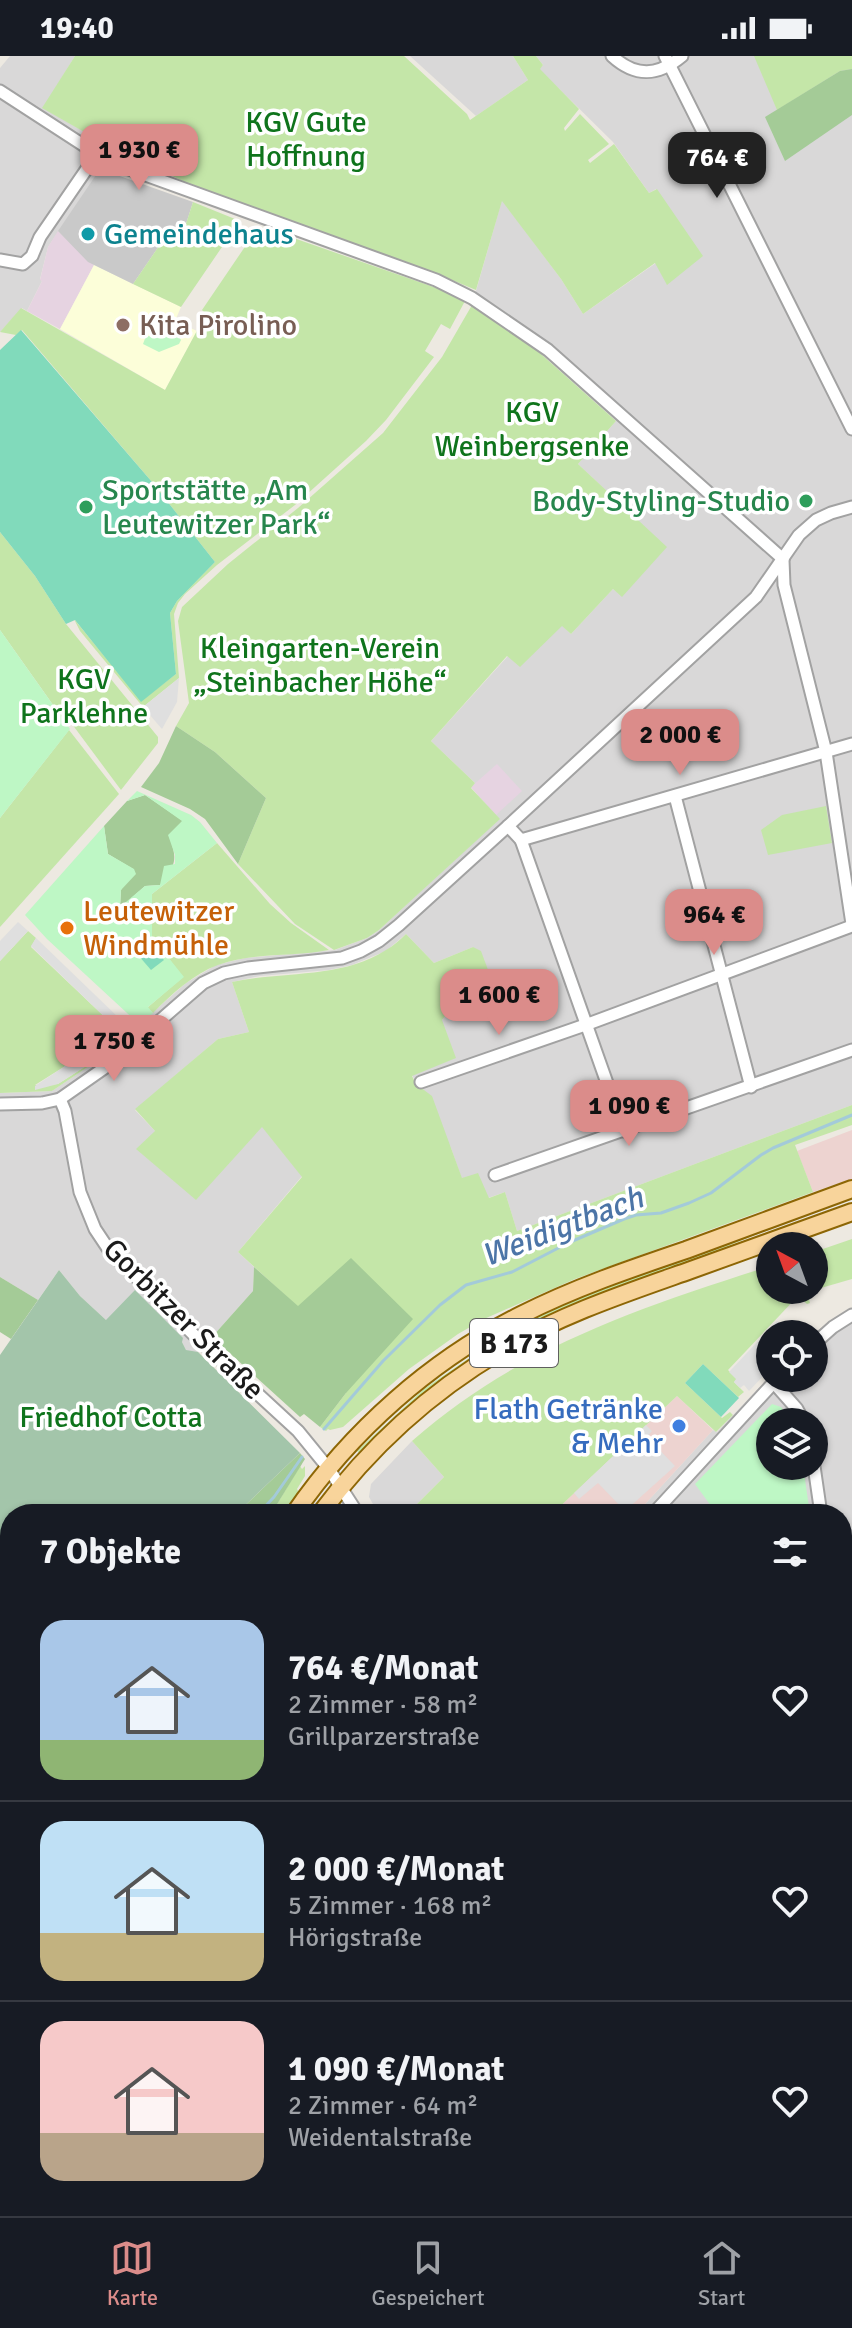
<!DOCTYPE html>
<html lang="de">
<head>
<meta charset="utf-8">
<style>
	body { margin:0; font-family:Signika,sans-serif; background:#20242c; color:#f1f3f6; height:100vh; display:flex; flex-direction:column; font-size:30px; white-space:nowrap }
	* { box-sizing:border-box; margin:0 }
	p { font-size:26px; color:#9ea1a6 }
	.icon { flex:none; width:44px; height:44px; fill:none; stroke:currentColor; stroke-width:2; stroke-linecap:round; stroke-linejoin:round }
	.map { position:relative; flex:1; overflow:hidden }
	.side { position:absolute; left:0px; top:1448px; width:852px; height:712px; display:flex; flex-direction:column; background:#171b24; border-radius:32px 32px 0 0; box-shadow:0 2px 6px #0004 }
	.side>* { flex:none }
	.needle { width:52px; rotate:319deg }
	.buttons { position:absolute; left:756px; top:1176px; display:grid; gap:16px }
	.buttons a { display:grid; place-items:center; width:72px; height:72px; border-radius:50%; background:#171b24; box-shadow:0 2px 6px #0004; font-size:40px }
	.price { position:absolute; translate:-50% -68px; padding:0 18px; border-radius:16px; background:#db8c8a; color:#111; font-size:26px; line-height:52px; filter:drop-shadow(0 2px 4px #0008) }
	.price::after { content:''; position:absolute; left:50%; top:48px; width:24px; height:18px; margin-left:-12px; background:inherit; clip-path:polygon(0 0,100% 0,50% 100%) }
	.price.active { background:#222; color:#fff }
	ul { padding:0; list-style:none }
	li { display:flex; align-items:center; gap:24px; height:200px; padding:0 40px }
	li+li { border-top:2px solid #363941 }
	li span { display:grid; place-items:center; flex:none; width:224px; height:160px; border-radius:24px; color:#555 }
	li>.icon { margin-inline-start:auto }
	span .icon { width:96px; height:96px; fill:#fffc; stroke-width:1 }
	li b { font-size:34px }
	h2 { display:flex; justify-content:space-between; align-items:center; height:96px; padding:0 40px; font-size:34px }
	.status { display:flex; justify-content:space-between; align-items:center; height:56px; padding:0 40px; background:#171b24; direction:ltr }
	.status svg { height:22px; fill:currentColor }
	.dock { display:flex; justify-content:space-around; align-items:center; height:112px; border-top:2px solid #363941; background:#171b24; font-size:22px; color:#9ea1a6 }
	.dock a { display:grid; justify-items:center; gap:4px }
	.dock .active { color:#db8c8a }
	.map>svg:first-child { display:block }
</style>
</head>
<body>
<div class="status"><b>19:40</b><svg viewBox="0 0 49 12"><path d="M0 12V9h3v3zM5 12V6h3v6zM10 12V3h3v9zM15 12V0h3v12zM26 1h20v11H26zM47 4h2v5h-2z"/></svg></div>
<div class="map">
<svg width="852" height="2160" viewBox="0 0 852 2160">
	<rect width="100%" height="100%" fill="#ede9e1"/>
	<!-- residential -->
	<g fill="#d9d8d8" fill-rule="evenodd">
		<polygon points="10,0 75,0 43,52 114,93 48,191 40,223 42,225 27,255 22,252 0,276 0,12"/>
		<polygon points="410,0 513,0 528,24 476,60"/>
		<polygon points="536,0 852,0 852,1049 517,1175 505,1136 488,1142 462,1123 451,1092 412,1019 442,964 457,945 494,930 473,891 434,907 406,878 386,895 352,909 329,914 260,920 232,926 249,976 218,983 135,1054 155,1075 263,1070 302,1120 238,1196 254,1211 253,1235 212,1281 197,1296 193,1297 186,1294 182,1286 106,1264 80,1240 59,1214 38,1244 0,1221 0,1037 52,1035 101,1002 186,927 216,909 245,902 335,894 367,882 379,874 499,763 471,731 475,727 431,685 508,600 562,569 571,578 613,533 622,540 666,491 578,408 616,365 533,290 472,249 502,144 561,223 583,258 656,207 667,228 656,133 649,137 613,86 539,13 543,9"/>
		<path d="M852,1253V2160H645L632,2150H842V1458H636L713,1374L717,1376L770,1320V1322H814L813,1278L836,1261ZM770,1366H814V1410H770Z"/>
		<polygon points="412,1385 444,1421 407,1458 362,1458 373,1448 369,1441 371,1428"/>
		<polygon points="10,1808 10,1853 0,1861 0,1815"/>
		<polygon points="0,2069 10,2071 10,2150 384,2150 392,2160 0,2160"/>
	</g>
	<!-- commercial -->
	<g fill="#edd3d0">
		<polygon points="852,1074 852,1123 813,1136 797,1095"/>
		<polygon points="677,1340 713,1374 636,1458 552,1458"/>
	</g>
	<!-- industrial -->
	<g fill="#e6d3e1">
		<polygon points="58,175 94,209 60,273 27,255 42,225 40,224 48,191"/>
		<polygon points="497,708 522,735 496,759 471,731"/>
	</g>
	<!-- education -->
	<polygon fill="#fcfed9" points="94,209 181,251 175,265 197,275 165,334 60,273"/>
	<!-- religious -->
	<polygon fill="#c9c9c9" points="100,113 193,146 185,171 159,190 133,228 88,206 58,175"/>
	<!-- grass -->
	<g fill="#c4e6a8">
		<polygon points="75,0 404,0 467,58 470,64 528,24 513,0 536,0 543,9 540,13 579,53 564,72 565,75 580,58 609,88 588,104 590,107 614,88 649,137 657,133 703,200 667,229 655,207 583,258 561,223 502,145 476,234 447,222 198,132 114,93 42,52"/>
		<polygon points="754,0 852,0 852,13 840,15 777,54"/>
		<polygon points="193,146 235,163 237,169 181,251 133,228 159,190 185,171"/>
		<polygon points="262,171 448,236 465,245 450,273 441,268 425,295 434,301 386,364 366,385 295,449 217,509 185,538 178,547 174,558 179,622 143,651 80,575 74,563 141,645 176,618 170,557 177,545 215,506 152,426 22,274 16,279 0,276 21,252 165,334 206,258 202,254 257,173"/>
		<polygon points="472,249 532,290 616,365 578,408 667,491 622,541 613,533 571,578 562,570 520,611 507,600 431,685 475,727 471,732 500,763 379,874 367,882 334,894 295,868 238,808 266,742 215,696 176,670 189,647 178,565 182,551 228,508 298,452 383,377 442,301"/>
		<polygon points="0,476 35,520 66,568 158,681 158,687 121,734 72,668 68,670 0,574"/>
		<polygon points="69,674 119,738 0,871 0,762"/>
		<polygon points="826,750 832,787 768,799 761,774 782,759"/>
		<path d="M217,787L270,848L291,867L329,894C293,901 254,896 218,909C193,918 172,938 153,957L147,952L183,921L152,881V838Z"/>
		<polygon points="28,875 36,882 31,891 112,968 121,964 129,970 35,1029 58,1028 97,1003 131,978 101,1002 52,1035 0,1037 0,905"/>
		<path d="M406,878L434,907L473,891L481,895L494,930L457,945L442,964L456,1002L412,1020L416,1028L432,1040L462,1122L478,1117L489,1142L505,1136L517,1175L852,1049V1069L795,1089L813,1136L575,1223L484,1263L458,1278L409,1313L343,1371L330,1374L328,1373L326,1375L320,1371L346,1337L298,1251L238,1196L302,1121L262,1071L196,1144L136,1093L155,1075L135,1053L218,983L249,976L232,926C282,915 342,923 386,894C393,890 400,884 406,878Z"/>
		<polygon points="852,1139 852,1143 757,1178 692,1205 454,1316 400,1359 361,1399 357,1395 424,1333 520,1267 568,1244"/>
		<polygon points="852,1183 852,1223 814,1234 817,1195"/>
		<path d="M770,1210V1234H806L810,1247L807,1248L798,1240L728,1314L737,1323L734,1326L744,1336L738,1341L703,1308L685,1327L722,1362L730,1356L733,1359L716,1376L677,1340L552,1458H468L465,1455L462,1458H407L444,1421L412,1385C517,1292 639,1252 770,1210Z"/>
		<polygon points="300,1410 302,1413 305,1410 305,1420 297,1433 299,1437 285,1458 271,1458"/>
		<polygon points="0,1536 10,1545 10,1781 0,1789"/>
		<polygon points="852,1663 852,1717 842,1718 842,1664"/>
	</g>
	<!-- forest -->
	<g fill="#a4cb97">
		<polygon points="852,13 852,59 785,105 765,61 840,15"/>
		<polygon points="176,670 215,696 266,742 238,808 205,763 190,753 141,731 159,707"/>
		<path d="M145,739L183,765L169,779C178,806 176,807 160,829L145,830L120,852L121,834L133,813L108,798L104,770L127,745Z"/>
		<polygon points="351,1202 413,1263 346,1337 320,1371 304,1358 300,1361 212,1281 253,1235 254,1211 298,1250"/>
		<polygon points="0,1221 38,1244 11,1283 0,1276"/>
		<polygon points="300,1397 305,1403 271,1458 236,1458"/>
	</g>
	<!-- cemetery -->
	<polygon fill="#a3c5aa" points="59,1214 80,1240 106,1264 135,1234 183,1282 182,1286 186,1294 198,1296 300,1397 236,1458 10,1458 10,1545 0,1536 0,1514 4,1509 0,1505 0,1299"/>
	<!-- park -->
	<g fill="#bef7c5">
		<polygon points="167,275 179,281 181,284 179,288 159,296 143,288 146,280 161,281"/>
		<polygon points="0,574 70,673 0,762"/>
		<polygon points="137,735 191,759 200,766 217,787 152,838 152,881 184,921 148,951 153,957 140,969 47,883 25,859 104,770 108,798 134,813 136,818 121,834 120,851 145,830 160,829 164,810 175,808 175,799 168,779 182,765 145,739 127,745"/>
		<polygon points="772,1348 781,1351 794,1366 770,1366 770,1410 803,1410 810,1458 714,1458 714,1454 695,1428"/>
		<polygon points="10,1997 10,2071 0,2069 0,2009"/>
		<polygon points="426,2150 529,2150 541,2160 419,2160"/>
	</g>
	<!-- pitch -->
	<g fill="#81dabb">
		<polygon points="21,274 152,426 215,506 177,545 170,557 176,618 141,646 75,564 66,568 35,520 0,476 0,294"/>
		<polygon points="145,881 164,904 151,914 132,892"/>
		<polygon points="703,1308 739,1342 721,1361 685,1327"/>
	</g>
	<!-- parking -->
	<g fill="#dfdfdf">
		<polygon points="179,622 177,646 162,673 143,651"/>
		<polygon points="18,866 28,875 0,905 0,885"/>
		<polygon points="36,882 121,964 113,969 31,890"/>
		<polygon points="112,979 119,986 97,1003 58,1028 35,1034 35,1030"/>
		<polygon points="777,1265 791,1278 770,1278 770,1313 749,1335 744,1329 740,1332 734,1326 736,1323 729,1316"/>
		<polygon points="646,1369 652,1375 647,1381 675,1410 625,1455 598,1427 579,1443 574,1437"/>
		<polygon points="529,2150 615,2150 626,2160 541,2160"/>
	</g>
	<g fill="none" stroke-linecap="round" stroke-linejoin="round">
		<!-- stream -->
		<g stroke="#a3cad9" stroke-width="3">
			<polyline points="324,1373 383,1305 440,1249 466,1229 512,1216 568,1187 624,1163 636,1159 661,1157 689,1147 711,1137 761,1099 773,1092 852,1059"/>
			<polyline points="258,1458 274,1441 302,1401"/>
			<polyline points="0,1710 10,1689"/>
		</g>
		<!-- minor casing -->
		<g stroke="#a2a2a2" stroke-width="15">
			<g id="minor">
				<path d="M612,0C636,22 658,20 682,0"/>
				<polyline points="665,0 852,373"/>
				<polyline points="0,35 97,98 118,109 436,224 472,242 548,294 783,503"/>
				<polyline points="0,204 23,208 32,200 40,181 97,98"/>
				<polyline points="783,504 784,529 826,696 852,868"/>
				<polyline points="675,740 751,1031"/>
				<polyline points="508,770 521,784 852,688"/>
				<polyline points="521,784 624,1075"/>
				<polyline points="421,1026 588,968 852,870"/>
				<polyline points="60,1043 65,1055 80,1136 95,1173 109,1194 197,1282 298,1375 329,1413 358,1458"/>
				<polyline points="0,1048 42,1047 60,1043 110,1008 203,927 224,917 248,912 342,902 361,895 379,885 399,869 508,770 756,541 799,479 816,464 831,457 852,451"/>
				<polyline points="495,1119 852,994"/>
				<polyline points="814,1288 833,1271 852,1259"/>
				<polyline points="774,1327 797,1353 804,1366"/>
				<polyline points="814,1410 821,1458"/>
				<polyline points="653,1458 778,1322"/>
				<polyline points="842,1588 852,1601"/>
				<polyline points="842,1797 852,1805"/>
				<polyline points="0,1980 10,1968"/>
				<polyline points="842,2005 852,2014"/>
				<polyline points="0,2079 10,2081"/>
				<polyline points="842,2089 852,2077"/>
				<polyline points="177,2150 188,2160"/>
				<polyline points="372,2150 380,2160"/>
				<polyline points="648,2150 662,2160"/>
				<polyline points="414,2160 421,2150"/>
				<polyline points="746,2160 781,2150"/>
			</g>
		</g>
		<!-- primary casing -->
		<g stroke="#8d6605" stroke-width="20">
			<g id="primary">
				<path d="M294,1458C351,1375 431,1304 521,1259C574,1232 630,1213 686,1194C741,1174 797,1153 852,1133"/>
				<path d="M320,1458C369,1392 429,1337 500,1295C559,1259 626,1237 691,1214C745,1195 798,1175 852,1156"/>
				<polyline points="0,1892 10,1884"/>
				<polyline points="0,1917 10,1910"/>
			</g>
		</g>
		<!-- minor -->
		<use href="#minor" stroke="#fff" stroke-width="11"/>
		<!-- primary -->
		<use href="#primary" stroke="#f8d49b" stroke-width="16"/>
	</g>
	<!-- markers -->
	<circle fill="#0f9aa8" stroke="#fff" stroke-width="3" cx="88" cy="178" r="8"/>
	<circle fill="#8d6e63" stroke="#fff" stroke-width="3" cx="123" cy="269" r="8"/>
	<g fill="#2e9e5b" stroke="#fff" stroke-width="3">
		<circle cx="806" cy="445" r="8"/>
		<circle cx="86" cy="451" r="8"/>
	</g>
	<circle fill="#e8710a" stroke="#fff" stroke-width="3" cx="67" cy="872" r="8"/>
	<circle fill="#3f7fe0" stroke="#fff" stroke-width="3" cx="679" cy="1370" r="8"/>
	<g text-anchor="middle" stroke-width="7" stroke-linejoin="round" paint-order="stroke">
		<!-- shield labels -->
		<rect fill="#fff" stroke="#5f5f5f" stroke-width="2" x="470" y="1263" width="88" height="48" rx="6"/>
		<g font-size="28" font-weight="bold" fill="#1b1b1b">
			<text x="514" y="1297">B 173</text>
		</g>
		<!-- park labels -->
		<g font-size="30" fill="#0f741c" stroke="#fff">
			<text x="306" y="76">KGV Gute<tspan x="306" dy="34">Hoffnung</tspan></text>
			<text x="532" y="366">KGV<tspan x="532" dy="34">Weinbergsenke</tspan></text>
			<text x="320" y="602">Kleingarten-Verein<tspan x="320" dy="34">„Steinbacher Höhe“</tspan></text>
			<text x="84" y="633">KGV<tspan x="84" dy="34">Parklehne</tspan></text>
			<text x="111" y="1371">Friedhof Cotta</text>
		</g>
		<!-- culture labels -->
		<g font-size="30" fill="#0d838f" stroke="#fff" text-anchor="start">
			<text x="104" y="188">Gemeindehaus</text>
		</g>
		<!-- education labels -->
		<g font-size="30" fill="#785e54" stroke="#fff" text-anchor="start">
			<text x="139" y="279">Kita Pirolino</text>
		</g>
		<!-- leisure labels -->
		<g font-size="30" fill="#27864d" stroke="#fff" text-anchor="start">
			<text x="102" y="444">Sportstätte „Am<tspan x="102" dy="34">Leutewitzer Park“</tspan></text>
			<text x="790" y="455" text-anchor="end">Body-Styling-Studio</text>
		</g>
		<!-- food labels -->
		<g font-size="30" fill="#c56008" stroke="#fff" text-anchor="start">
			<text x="83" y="865">Leutewitzer<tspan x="83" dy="34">Windmühle</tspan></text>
		</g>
		<!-- street labels -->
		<g font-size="30" fill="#1b1b1b" stroke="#fff">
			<text transform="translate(184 1263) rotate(45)" y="10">Gorbitzer Straße</text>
		</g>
		<!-- shop labels -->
		<g font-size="30" fill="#366cbe" stroke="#fff" text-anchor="end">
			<text x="663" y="1363">Flath Getränke<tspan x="663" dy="34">&amp; Mehr</tspan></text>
		</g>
		<!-- water labels -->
		<g font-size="32" font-style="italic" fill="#4c75a7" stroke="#fff">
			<text transform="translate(562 1170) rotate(-21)" y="11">Weidigtbach</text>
		</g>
	</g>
</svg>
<div class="buttons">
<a><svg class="needle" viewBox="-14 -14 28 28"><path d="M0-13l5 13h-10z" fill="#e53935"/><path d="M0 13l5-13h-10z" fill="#9ea1a6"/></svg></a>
<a><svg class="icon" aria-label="locate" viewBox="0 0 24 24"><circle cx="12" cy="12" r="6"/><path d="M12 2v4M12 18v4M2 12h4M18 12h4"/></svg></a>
<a><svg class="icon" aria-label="layers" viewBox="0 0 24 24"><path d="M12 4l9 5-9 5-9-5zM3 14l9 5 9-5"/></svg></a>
</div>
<b class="price" style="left:139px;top:136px">1 930 €</b>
<b class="price active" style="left:717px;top:144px">764 €</b>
<b class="price" style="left:680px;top:721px">2 000 €</b>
<b class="price" style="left:714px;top:901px">964 €</b>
<b class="price" style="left:499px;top:981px">1 600 €</b>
<b class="price" style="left:114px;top:1027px">1 750 €</b>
<b class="price" style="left:629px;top:1092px">1 090 €</b>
<section class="side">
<h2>7 Objekte<svg class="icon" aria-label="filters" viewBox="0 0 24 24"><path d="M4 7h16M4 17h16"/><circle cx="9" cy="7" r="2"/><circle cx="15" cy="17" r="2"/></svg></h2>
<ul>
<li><span style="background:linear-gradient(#a9c7e8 75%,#8fb573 0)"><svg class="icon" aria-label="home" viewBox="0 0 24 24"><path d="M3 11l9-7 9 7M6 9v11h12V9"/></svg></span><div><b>764 €/Monat</b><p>2 Zimmer · 58 m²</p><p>Grillparzerstraße</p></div><svg class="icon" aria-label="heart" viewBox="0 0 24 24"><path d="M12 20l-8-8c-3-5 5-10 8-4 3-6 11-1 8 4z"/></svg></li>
<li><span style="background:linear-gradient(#bfe0f5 70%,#c2b280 0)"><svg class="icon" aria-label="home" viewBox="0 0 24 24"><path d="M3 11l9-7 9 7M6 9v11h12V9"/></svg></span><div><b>2 000 €/Monat</b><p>5 Zimmer · 168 m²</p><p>Hörigstraße</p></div><svg class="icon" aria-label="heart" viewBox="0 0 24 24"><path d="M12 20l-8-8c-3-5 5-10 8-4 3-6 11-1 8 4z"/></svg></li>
<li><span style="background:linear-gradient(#f6c9c9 70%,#b9a48a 0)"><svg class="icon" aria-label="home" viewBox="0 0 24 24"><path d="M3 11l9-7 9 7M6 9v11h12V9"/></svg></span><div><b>1 090 €/Monat</b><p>2 Zimmer · 64 m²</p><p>Weidentalstraße</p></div><svg class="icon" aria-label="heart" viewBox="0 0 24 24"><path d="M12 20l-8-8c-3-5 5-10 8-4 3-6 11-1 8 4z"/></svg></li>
</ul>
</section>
</div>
<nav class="dock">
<a class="active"><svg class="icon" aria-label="map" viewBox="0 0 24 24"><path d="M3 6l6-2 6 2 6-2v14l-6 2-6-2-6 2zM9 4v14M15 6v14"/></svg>Karte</a>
<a><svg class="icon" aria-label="saved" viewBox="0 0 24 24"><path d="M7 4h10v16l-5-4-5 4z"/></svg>Gespeichert</a>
<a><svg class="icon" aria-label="home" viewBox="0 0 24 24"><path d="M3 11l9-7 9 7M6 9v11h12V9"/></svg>Start</a>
</nav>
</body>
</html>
